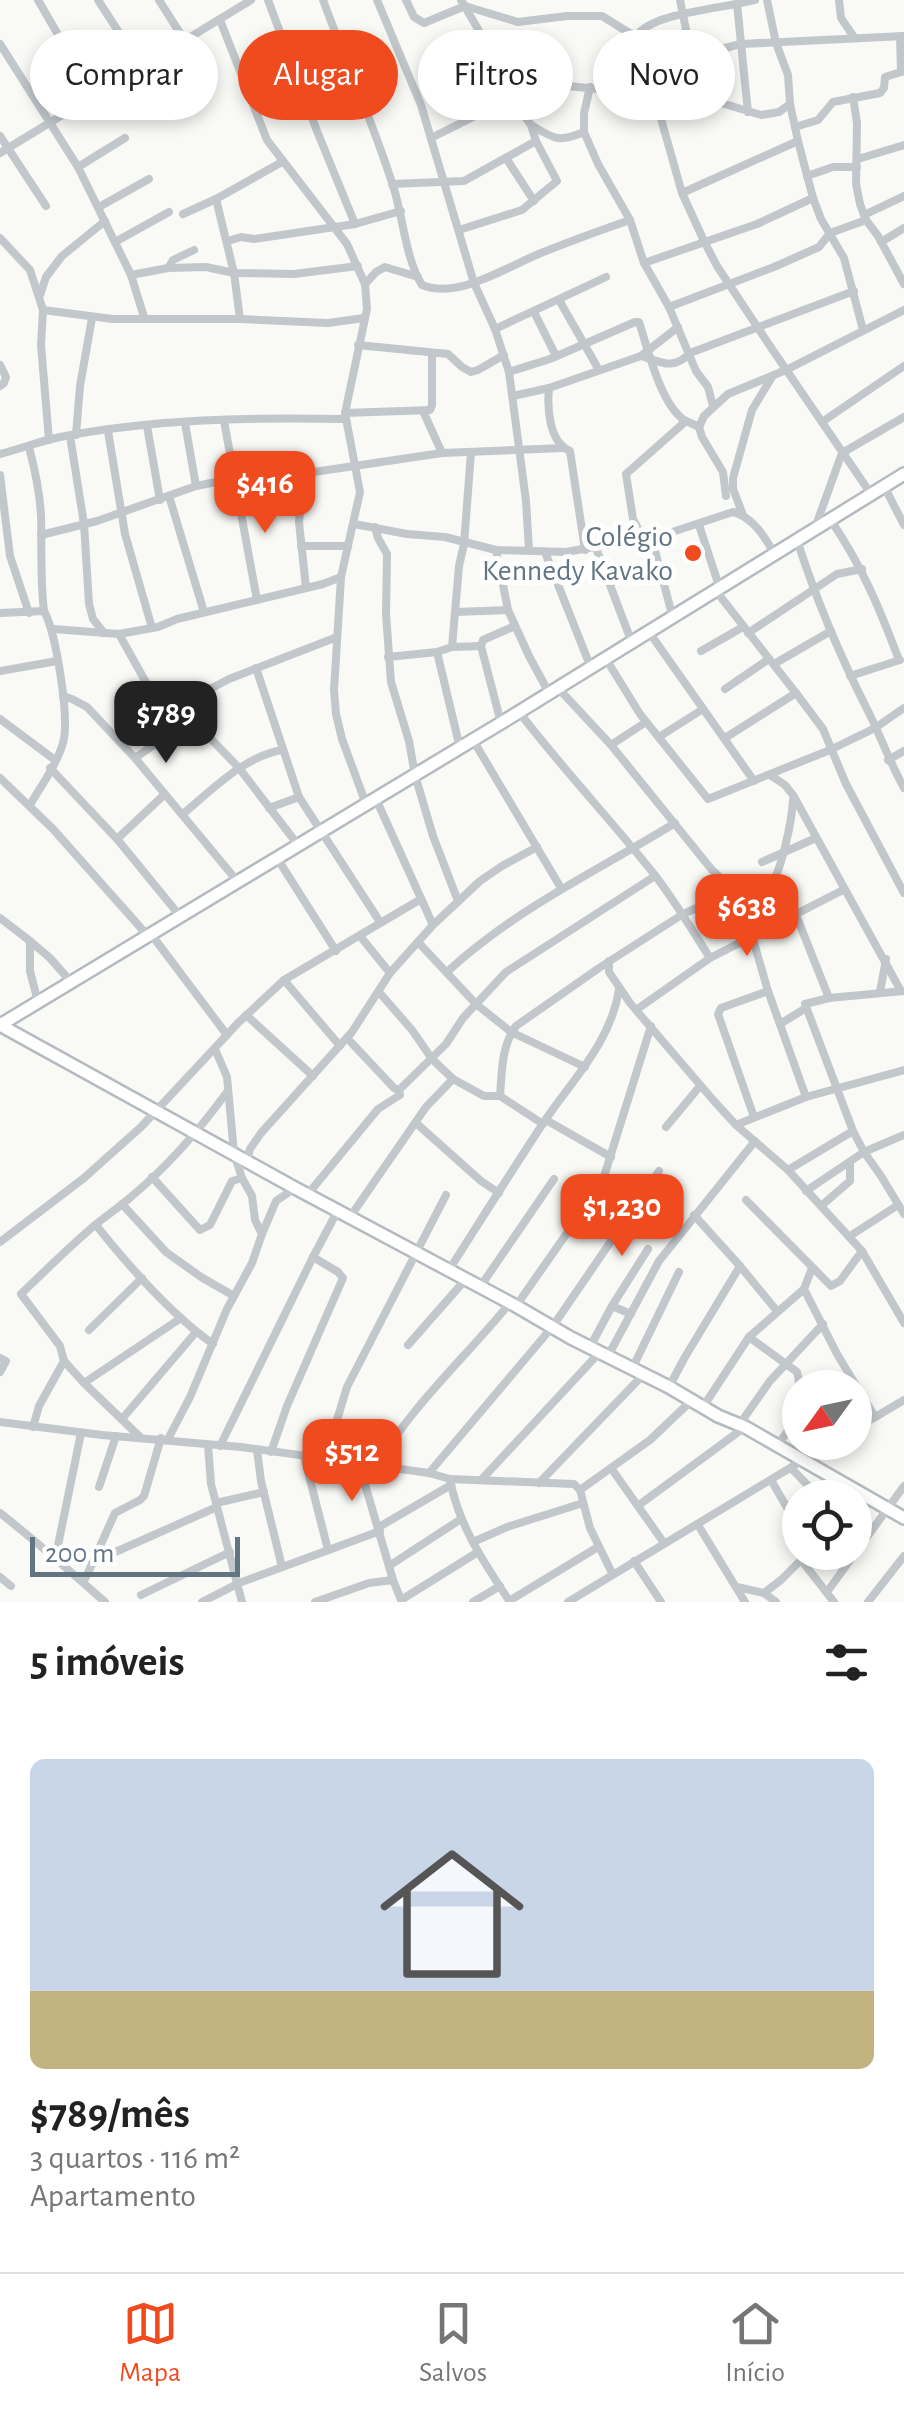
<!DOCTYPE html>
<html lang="pt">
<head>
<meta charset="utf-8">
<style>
	body { margin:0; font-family:"Alegreya Sans",sans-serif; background:#f6f6f6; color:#222; height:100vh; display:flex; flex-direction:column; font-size:38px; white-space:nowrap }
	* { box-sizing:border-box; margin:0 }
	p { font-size:32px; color:#767676 }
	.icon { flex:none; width:55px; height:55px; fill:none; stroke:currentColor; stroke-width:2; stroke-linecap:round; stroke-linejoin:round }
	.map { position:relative; height:1602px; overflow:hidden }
	.panel { display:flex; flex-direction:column; background:#fff; flex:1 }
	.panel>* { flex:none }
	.banner { position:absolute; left:30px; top:30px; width:845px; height:90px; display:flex; gap:20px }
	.needle { width:65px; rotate:237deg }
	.tools { position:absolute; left:782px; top:1370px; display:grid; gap:20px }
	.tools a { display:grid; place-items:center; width:90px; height:90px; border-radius:50%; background:#fff; box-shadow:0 5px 15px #0003; font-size:50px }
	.scale { position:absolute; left:30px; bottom:25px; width:210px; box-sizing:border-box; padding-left:10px; border:5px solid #627583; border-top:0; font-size:28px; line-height:35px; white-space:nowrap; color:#627583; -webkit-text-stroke:8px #fff; paint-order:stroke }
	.price { position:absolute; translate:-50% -85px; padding:0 22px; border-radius:20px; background:#f04b1f; color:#fff; font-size:32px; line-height:65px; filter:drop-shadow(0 2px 5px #0008) }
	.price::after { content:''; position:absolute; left:50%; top:60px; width:30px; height:22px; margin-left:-15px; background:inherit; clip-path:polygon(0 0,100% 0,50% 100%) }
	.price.active { background:#222; color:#fff }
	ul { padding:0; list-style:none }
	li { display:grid; align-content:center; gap:20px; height:530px; padding:0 30px }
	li+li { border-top:2px solid #e0e0e0 }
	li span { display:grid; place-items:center; height:310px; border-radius:15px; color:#555 }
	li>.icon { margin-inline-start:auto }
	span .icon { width:180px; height:180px; fill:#fffc; stroke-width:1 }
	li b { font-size:42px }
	h2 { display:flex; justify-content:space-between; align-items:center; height:120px; padding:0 30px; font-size:42px }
	.tag { padding:0 35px; border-radius:45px; background:#fff; box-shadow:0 5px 15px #0003; font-size:35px; line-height:90px }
	.tag.active { background:#f04b1f; color:#fff }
	.tabs { display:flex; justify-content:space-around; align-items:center; height:140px; border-top:2px solid #e0e0e0; background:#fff; font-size:28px; color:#767676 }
	.tabs a { display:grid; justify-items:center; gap:5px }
	.tabs .active { color:#f04b1f }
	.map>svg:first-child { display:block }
</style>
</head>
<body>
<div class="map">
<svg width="904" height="1602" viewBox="0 0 904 1602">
	<rect width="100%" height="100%" fill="#f9f9f6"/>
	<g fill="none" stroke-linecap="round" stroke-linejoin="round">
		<!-- secondary casing -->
		<g stroke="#b4bbc0" stroke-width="16">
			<g id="secondary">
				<polyline points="0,1025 501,723 904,474"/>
				<polyline points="0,1025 295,1188 516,1306 571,1338 669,1387 718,1416 745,1427 904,1518"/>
			</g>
		</g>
		<!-- street -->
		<g stroke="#c2c7cb" stroke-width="8">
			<polyline points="38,0 94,97"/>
			<polyline points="98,0 142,68"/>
			<polyline points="159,0 185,41"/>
			<polyline points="268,0 317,131 355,224"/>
			<path d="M323,0C346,63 374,124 394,189C403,218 406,260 422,285C458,300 508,266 541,253C571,241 601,230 630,220"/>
			<polyline points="377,0 421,105 474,283 495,329 509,372 526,501 529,550"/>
			<polyline points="406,0 414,17 424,23 465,6 518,22 567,16 602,16 631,34 638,45"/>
			<polyline points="680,0 696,79 695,95"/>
			<path d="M755,0C726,8 658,12 639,33L641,48L682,193L704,241L717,266L770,346L871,494"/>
			<polyline points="767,0 776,43 788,75 790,104 798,141 813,198 821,219 844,258 863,330"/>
			<polyline points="839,0 841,18 854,37"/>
			<polyline points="737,4 748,112"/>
			<polyline points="220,20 267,140 347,244 365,284 367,309 345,413 360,492 341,577 334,690 336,714 342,739 366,804"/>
			<polyline points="900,36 901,72"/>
			<polyline points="0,44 78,167 131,275 144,317"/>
			<polyline points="502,79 654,95 695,95 761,115 779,112 790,104"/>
			<path d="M696,79C707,52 714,50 741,44L904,36"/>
			<polyline points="590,87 584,113 584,132 598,164 630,220 644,263 669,307 696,371 708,387 713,406"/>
			<polyline points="853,97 857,123 856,184 860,204 866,220 878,236 904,284"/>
			<path d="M533,126C555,140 560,142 584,132"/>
			<polyline points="795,127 818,120 833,102 880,93 884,88 885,77 904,71"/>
			<polyline points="0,136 46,206"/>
			<polyline points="431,138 511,98"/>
			<polyline points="0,153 251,0"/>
			<polyline points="506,158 534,201"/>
			<polyline points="858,159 904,145"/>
			<polyline points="78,167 125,138"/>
			<polyline points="807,176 833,167 857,167"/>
			<polyline points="392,184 464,181 536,141"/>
			<polyline points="682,193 798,141"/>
			<polyline points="99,207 149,179"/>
			<polyline points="183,214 216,199"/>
			<polyline points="864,215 904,196"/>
			<polyline points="459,230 522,210 557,181 536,141 531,125 511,98 495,58 461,0"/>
			<polyline points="0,238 30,270 43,310 113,319 240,319 328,323 364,318"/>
			<polyline points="228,241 241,237 254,239 355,224 401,211"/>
			<polyline points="115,242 169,212"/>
			<polyline points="881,242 904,228"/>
			<polyline points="644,263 757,224 813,198"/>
			<polyline points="168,268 173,260 194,250"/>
			<polyline points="131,275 168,268 206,267 234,273 294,274 358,266"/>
			<polyline points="365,284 376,272 385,267 418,277"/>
			<polyline points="40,295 46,277 62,256 105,221"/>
			<polyline points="559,300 599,370"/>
			<polyline points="669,307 774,267 819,247 830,233 866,220"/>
			<polyline points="43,310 41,345 49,440"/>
			<polyline points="534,312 556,356"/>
			<polyline points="240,319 234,273 216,199 282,162"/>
			<polyline points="495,329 606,277"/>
			<polyline points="358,345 448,354 462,367 471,372 478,370 504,355"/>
			<path d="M641,356C661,362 673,371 690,353L854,291"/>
			<polyline points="0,365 6,377 4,383 0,386"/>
			<path d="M509,372L550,359L635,322H639C648,349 660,403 684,420C686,421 697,426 699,427L702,437L723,472L726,496"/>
			<path d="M549,388C547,409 549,442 570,451L585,550"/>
			<polyline points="513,396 549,388 641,356 678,327"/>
			<polyline points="423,411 442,453"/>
			<polyline points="345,413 430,410 432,405 432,353"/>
			<polyline points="224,421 257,600"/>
			<polyline points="822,422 904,366"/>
			<polyline points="185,423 196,486"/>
			<polyline points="147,426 160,500"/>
			<polyline points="699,427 704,416 728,394 786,370 904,310"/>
			<polyline points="108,431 125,534 152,628"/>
			<polyline points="76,435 80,386 92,318"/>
			<polyline points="70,436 84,524 89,604 93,619 104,633"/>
			<path d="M29,447C35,470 40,493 41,516C42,548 40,579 44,611"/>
			<path d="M0,454C20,449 40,441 60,437C153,419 251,417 346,419"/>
			<polyline points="304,473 299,522 306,588"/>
			<polyline points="0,475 10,556 29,613"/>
			<polyline points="884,486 904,525"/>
			<polyline points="169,496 204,612"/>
			<polyline points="743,515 733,489 733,478 752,410 772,377"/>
			<path d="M830,519C862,566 879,607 899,660"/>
			<path d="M354,524L407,534L445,537L496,550L566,552L666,534L733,512C753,517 765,537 775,555"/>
			<polyline points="699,525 720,589"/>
			<polyline points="375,527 378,538 387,554 386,614 391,682 409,741 415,775 433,836 458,901"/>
			<polyline points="815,528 842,453 904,417"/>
			<polyline points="41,535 97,521 196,486 226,480 280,477 442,453 563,448"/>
			<polyline points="651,536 673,618"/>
			<polyline points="643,538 633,519 626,474 686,421"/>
			<path d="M797,540C816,599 840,656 868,711C881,737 890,763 904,788"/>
			<polyline points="301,546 348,546"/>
			<polyline points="596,548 632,643"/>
			<polyline points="496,550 508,610 529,656 549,693"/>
			<polyline points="545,552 591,668"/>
			<polyline points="716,591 796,693 823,729 846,784 904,893"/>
			<polyline points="456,612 508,610"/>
			<path d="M0,613L44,611C56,633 70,718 63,743C57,764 41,786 30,805"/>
			<polyline points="53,629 119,634 158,627 177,619 323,584 341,577"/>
			<polyline points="649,632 754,781"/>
			<polyline points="748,633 837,574 862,569"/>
			<polyline points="119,634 153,695 166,706 172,709 229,679 337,637"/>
			<polyline points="452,647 481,646"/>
			<polyline points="701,651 743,627"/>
			<polyline points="437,652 460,748"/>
			<polyline points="388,657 437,652 452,647 459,566 464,544 471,452"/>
			<polyline points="606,659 640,714 708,799 830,750 875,728 904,708"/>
			<polyline points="774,664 831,631"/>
			<polyline points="256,668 299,797 380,922"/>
			<polyline points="0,671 57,661"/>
			<polyline points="850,676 900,660"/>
			<polyline points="558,688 611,745 712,870 724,881 745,912 768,991 806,1097"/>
			<polyline points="725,689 769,659"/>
			<polyline points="63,696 72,699 87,707 135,758 238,882"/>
			<polyline points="186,703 210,738 239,768 298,845"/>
			<path d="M519,712C562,768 610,819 654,874C675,901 692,930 710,958"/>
			<polyline points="0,719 55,760"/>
			<polyline points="501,723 481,646 483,640 515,626"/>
			<polyline points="659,737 703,709"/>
			<polyline points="725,738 796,693"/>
			<polyline points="473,740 561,888"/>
			<polyline points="611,745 646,722"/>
			<polyline points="135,758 194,717"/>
			<polyline points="888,760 904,751"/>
			<polyline points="50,768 117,839 180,916"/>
			<polyline points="770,775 785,785 793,795 901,991"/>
			<polyline points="0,778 53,829 148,936"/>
			<polyline points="376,799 433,925"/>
			<polyline points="269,808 299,797"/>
			<path d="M183,814C212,790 243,757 282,750"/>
			<polyline points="117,839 165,794"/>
			<polyline points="277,858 336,951"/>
			<polyline points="762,862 816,838"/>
			<path d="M745,912C752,904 762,897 769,889C781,873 792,821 793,800"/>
			<polyline points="796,915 829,998"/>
			<polyline points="0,918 30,941 30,971 38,1002"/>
			<polyline points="151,934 227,1035"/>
			<polyline points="360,936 390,973"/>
			<polyline points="30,941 50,958 71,982"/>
			<polyline points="418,942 476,1004 511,1032 585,1067"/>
			<polyline points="609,961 609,972 630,1003 714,1101 736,1125 788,1170 862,1251 904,1323"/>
			<path d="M447,972C518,907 594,873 675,823"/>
			<polyline points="284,980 340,1046"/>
			<polyline points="904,991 829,998 805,1004 853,1131 864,1152 881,1176 904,1214"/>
			<polyline points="379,992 412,1030 432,1059 453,1079 484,1096 500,1096 543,1124"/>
			<polyline points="880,992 886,959"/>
			<polyline points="636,1010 710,958 843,890"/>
			<polyline points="246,1015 313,1076"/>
			<polyline points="780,1024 806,1008"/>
			<polyline points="347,1038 394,1088 399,1090 446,1044 463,1018 506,972 655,876"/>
			<path d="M500,1096C502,1073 501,1046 516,1026L599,968L683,914L733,892"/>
			<polyline points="754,1117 718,1014 721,1008 768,991"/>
			<polyline points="546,1120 611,1157"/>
			<polyline points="416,1123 481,1181 499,1193"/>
			<polyline points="736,1125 806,1097 904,1070"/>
			<polyline points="666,1127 700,1086"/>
			<polyline points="247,1160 250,1149 261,1133 352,1032 390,973 433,925 480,881 502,866 537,847"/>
			<polyline points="788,1170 853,1131"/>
			<polyline points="152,1177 200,1230 210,1225 232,1181 242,1178"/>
			<polyline points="806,1191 864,1152 904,1135"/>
			<polyline points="308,1194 378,1109 400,1095 399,1090"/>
			<polyline points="746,1200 831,1286 840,1281 862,1251"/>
			<polyline points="122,1204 166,1252 201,1277 234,1296"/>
			<polyline points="821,1206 850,1181 850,1162"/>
			<polyline points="694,1215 740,1266 777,1311"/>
			<polyline points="350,1217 426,1107 453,1079"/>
			<path d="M96,1225C127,1264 172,1315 213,1344"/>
			<polyline points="262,1234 276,1201 295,1188"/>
			<polyline points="850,1236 898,1205"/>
			<polyline points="0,1242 84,1178 141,1127 238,1023 284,980 421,899"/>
			<path d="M449,1270C479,1223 509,1175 540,1128C569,1083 611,1044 619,989"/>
			<polyline points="480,1287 554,1179"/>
			<polyline points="804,1289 837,1354 875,1417"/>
			<polyline points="516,1306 602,1183 651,1026"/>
			<polyline points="612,1306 648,1249"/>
			<polyline points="89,1330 142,1278"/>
			<path d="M749,1337L797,1372C802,1387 796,1394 790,1408L794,1422L777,1446"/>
			<polyline points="408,1345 466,1279"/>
			<polyline points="590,1347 612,1306 631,1314"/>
			<polyline points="608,1356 659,1261 755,1141"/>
			<polyline points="0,1358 6,1361 0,1372"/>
			<polyline points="64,1361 84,1383 140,1437"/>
			<polyline points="632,1369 679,1272"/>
			<polyline points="84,1383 181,1318"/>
			<polyline points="669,1387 685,1357 740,1266"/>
			<polyline points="703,1407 749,1337 804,1289 812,1268"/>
			<polyline points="122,1419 196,1332"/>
			<polyline points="0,1422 102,1435 241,1447 429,1473 450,1479 574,1484 580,1490 590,1528 612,1573"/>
			<polyline points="739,1425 770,1381 823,1324"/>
			<path d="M33,1427L39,1406L64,1361L60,1346L21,1294C45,1271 69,1247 95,1225C107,1215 121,1206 132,1196C168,1166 200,1129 227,1092"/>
			<polyline points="855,1429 904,1400"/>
			<polyline points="168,1439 190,1397 227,1309 252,1263 262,1234 255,1220 252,1196 242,1178 234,1153 227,1077 215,1049"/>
			<polyline points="208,1445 211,1484 242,1602"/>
			<polyline points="220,1446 313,1257"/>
			<polyline points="257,1450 261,1481 282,1567"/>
			<polyline points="271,1452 287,1406 343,1278 338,1272 313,1257 338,1210"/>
			<polyline points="304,1456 328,1550"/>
			<polyline points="325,1459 347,1387 446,1195"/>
			<polyline points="359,1464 393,1580 402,1602"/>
			<path d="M376,1467C411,1406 465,1358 510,1303"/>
			<polyline points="611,1468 664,1543"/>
			<polyline points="791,1468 820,1498"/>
			<polyline points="429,1473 553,1326 659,1171"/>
			<path d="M450,1479C458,1525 485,1564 510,1602"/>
			<polyline points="482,1479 600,1352"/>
			<polyline points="771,1480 800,1530"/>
			<polyline points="539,1483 643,1375"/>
			<polyline points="99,1487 116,1436"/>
			<polyline points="580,1490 650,1440 691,1401"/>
			<polyline points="216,1503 264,1492"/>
			<polyline points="639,1505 745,1427"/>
			<path d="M0,1513C36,1541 71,1572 105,1602"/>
			<polyline points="698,1525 745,1602"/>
			<polyline points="379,1527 451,1485"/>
			<polyline points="473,1542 507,1527 583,1503"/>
			<polyline points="55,1560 81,1433"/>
			<polyline points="634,1561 661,1602"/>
			<polyline points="802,1561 834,1602"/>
			<polyline points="92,1564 115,1513 140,1500 144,1496 161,1438"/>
			<polyline points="389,1566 461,1519"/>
			<polyline points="0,1577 11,1586"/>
			<polyline points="84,1581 92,1564 104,1557 217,1507"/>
			<polyline points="737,1587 764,1593 776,1602"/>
			<polyline points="827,1592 904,1486"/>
			<polyline points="764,1593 781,1580 809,1552"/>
			<polyline points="141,1595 230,1552"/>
			<polyline points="401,1600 478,1552"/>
			<polyline points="509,1601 598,1547"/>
			<polyline points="202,1602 239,1583 380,1531"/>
			<polyline points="315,1602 369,1583 393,1580"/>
			<polyline points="473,1602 500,1586"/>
			<polyline points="568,1602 833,1442"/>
			<polyline points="868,1602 904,1556"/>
		</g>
		<!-- secondary -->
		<use href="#secondary" stroke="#fff" stroke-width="11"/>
	</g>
	<!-- markers -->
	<circle fill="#f04b1f" stroke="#fff" stroke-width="4" cx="693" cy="553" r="10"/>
	<g text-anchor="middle" stroke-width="10" stroke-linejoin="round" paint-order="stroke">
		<!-- poi labels -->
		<g font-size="30" fill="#627583" stroke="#fff" text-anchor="end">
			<text x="673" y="546">Colégio<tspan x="673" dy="34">Kennedy Kavako</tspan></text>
		</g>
	</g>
</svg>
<div class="tools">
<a><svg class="needle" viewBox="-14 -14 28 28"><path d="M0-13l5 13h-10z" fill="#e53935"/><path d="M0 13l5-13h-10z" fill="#767676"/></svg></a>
<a><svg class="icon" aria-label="locate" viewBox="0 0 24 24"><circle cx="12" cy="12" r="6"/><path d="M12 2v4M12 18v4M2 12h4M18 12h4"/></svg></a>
</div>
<div class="scale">200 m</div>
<b class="price" style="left:265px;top:536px">$416</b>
<b class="price active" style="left:166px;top:766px">$789</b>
<b class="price" style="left:747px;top:959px">$638</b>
<b class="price" style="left:622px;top:1259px">$1,230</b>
<b class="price" style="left:352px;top:1504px">$512</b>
<div class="banner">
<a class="tag">Comprar</a>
<a class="tag active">Alugar</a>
<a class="tag">Filtros</a>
<a class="tag">Novo</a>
</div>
</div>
<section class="panel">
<h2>5 imóveis<svg class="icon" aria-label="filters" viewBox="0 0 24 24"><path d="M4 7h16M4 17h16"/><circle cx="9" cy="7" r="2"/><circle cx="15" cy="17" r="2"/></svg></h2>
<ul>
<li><span style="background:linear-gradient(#c9d6e8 75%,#c2b280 0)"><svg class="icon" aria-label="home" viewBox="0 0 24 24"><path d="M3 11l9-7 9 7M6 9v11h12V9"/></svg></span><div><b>$789/mês</b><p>3 quartos · 116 m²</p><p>Apartamento</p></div></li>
</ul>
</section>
<nav class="tabs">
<a class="active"><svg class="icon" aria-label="map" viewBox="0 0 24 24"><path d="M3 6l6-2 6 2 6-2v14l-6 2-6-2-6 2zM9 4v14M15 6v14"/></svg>Mapa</a>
<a><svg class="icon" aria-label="saved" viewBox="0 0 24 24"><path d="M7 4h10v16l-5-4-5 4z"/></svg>Salvos</a>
<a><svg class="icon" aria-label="home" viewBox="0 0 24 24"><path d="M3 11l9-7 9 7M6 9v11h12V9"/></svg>Início</a>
</nav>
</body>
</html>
